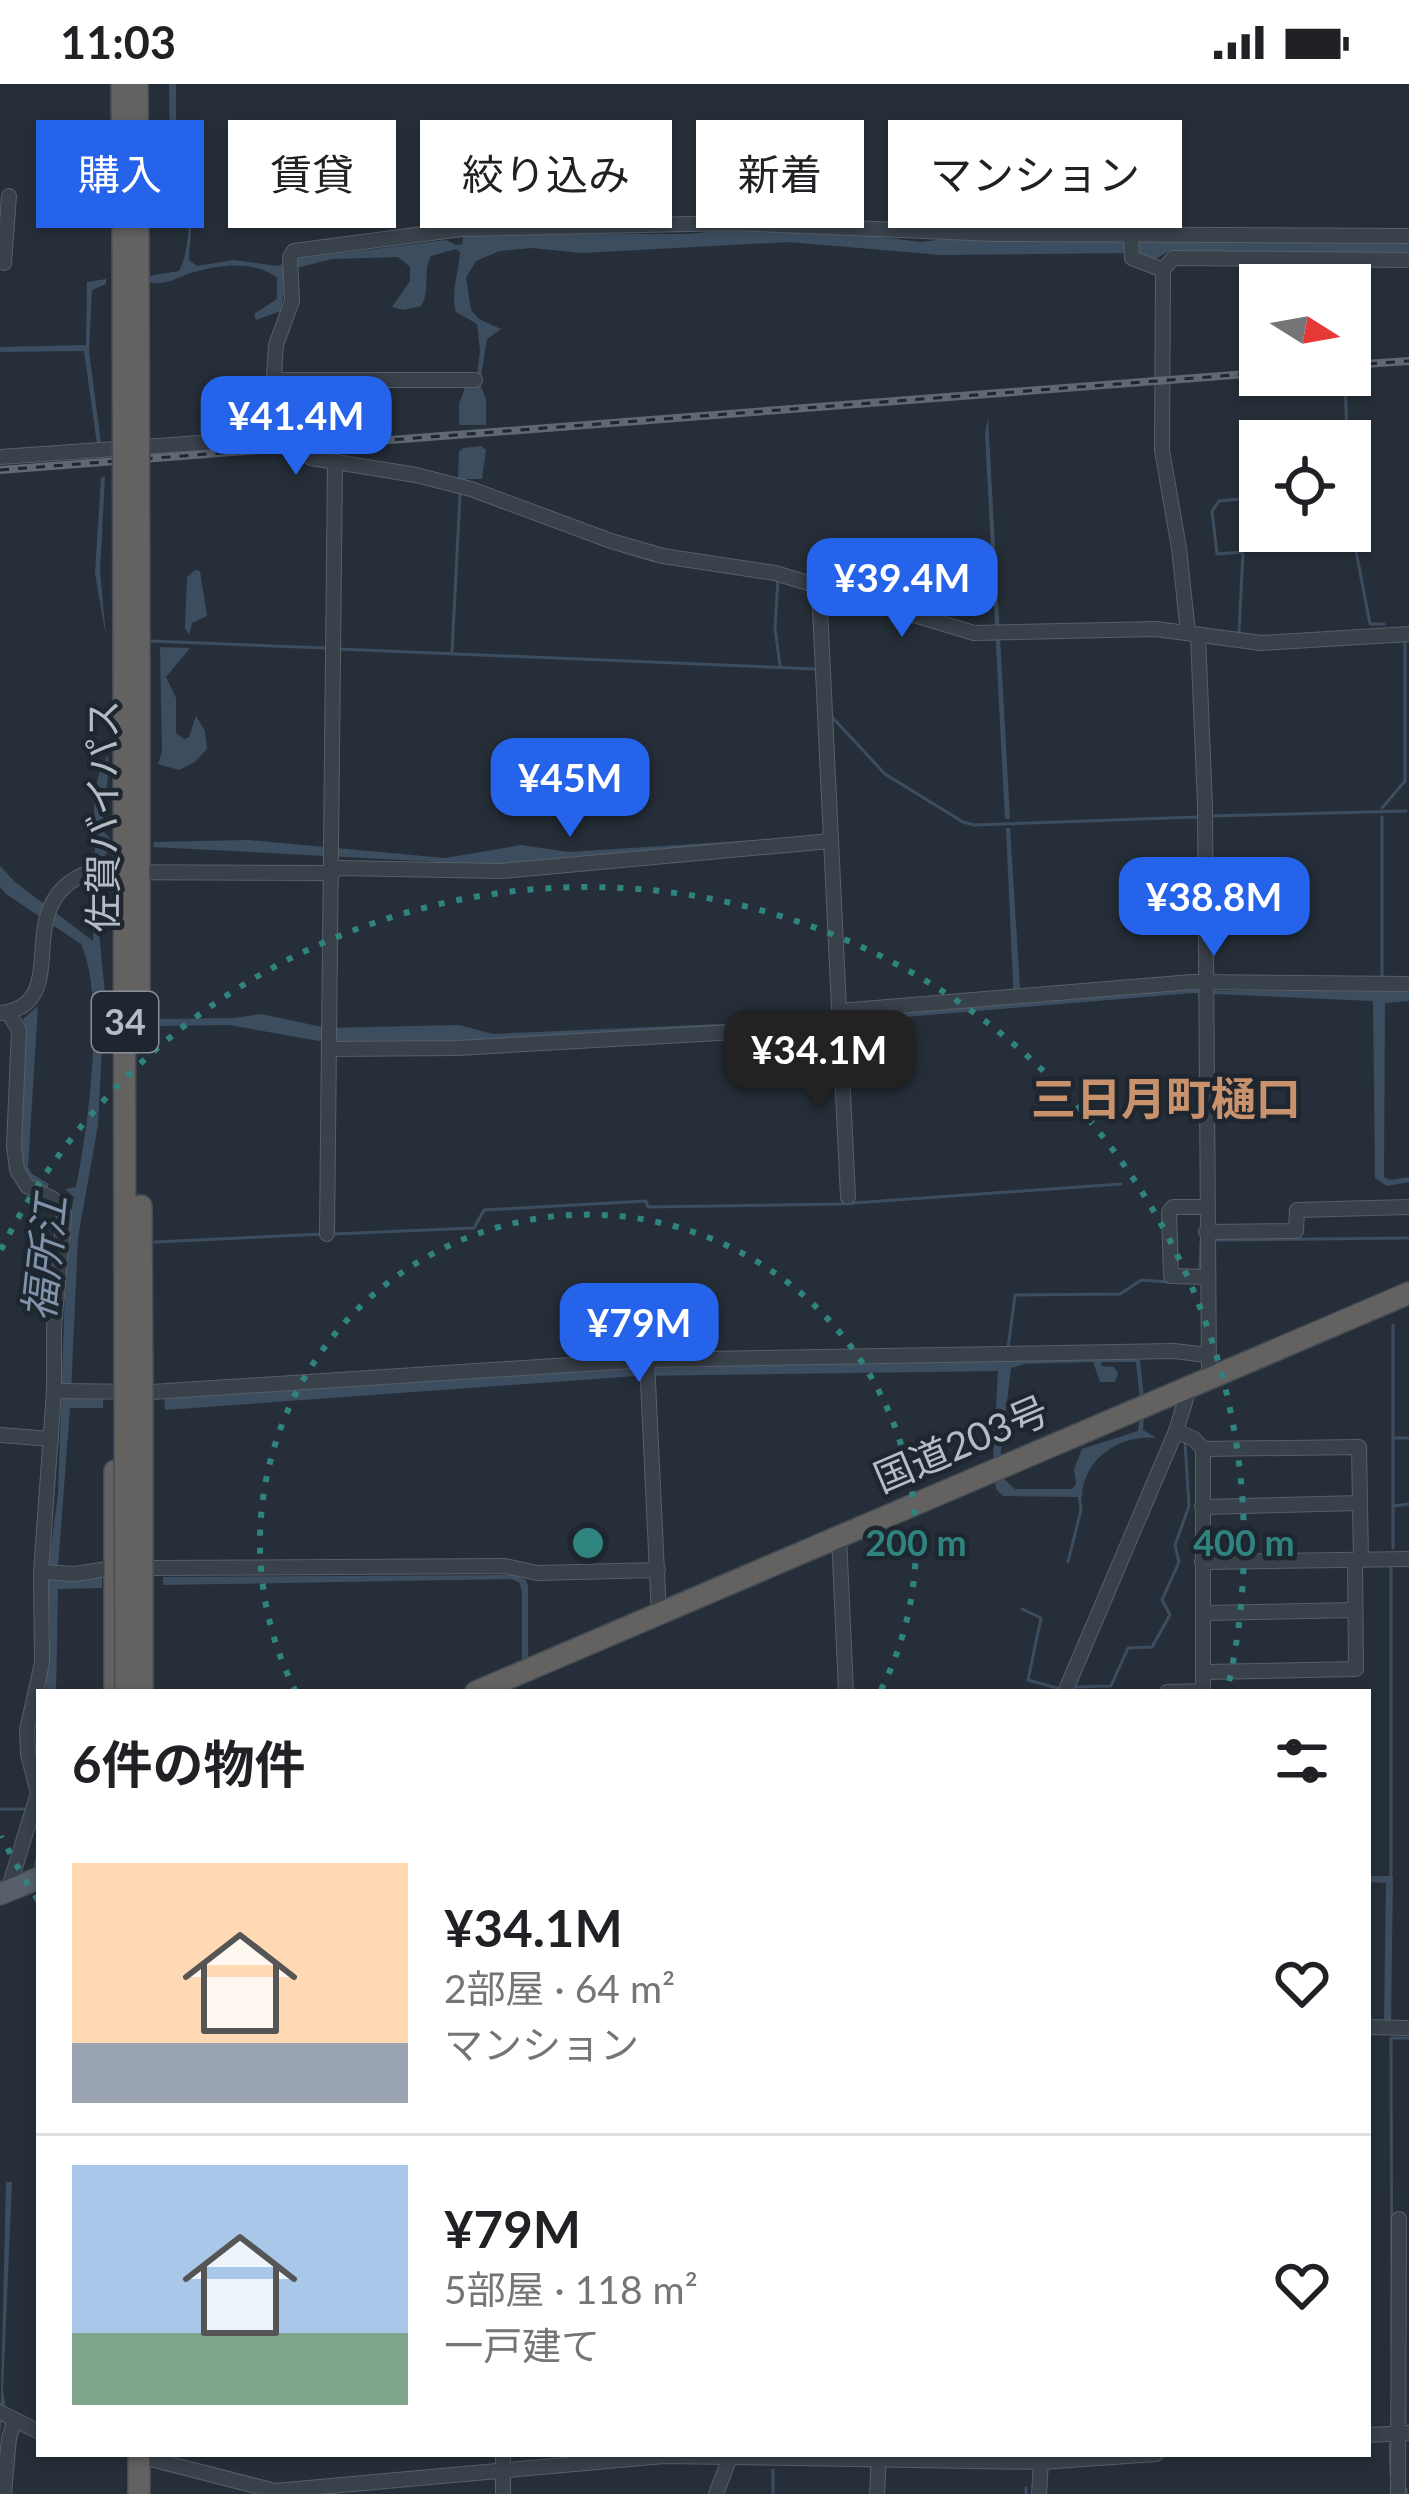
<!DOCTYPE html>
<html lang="ja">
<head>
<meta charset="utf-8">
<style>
	body { margin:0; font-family:Lato,"Noto Sans JP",sans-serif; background:#f2f2f2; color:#202124; height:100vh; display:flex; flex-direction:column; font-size:45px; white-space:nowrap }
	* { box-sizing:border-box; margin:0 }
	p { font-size:39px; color:#757577 }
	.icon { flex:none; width:66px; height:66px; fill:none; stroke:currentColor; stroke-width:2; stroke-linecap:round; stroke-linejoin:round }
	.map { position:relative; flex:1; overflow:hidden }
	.panel { position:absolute; left:36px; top:1605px; width:1335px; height:768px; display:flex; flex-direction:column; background:#fff; border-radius:0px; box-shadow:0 3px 9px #0004 }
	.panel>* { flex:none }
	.banner { position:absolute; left:36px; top:36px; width:1338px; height:108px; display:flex; gap:24px }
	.needle { width:78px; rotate:101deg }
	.controls { position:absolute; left:1239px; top:180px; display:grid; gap:24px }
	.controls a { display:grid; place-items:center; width:132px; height:132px; border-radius:0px; background:#fff; box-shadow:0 3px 9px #0004; font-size:60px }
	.price { position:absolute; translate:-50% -102px; padding:0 27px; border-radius:24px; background:#2563eb; color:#fff; font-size:39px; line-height:78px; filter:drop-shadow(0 3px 6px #0008) }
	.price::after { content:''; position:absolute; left:50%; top:72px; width:36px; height:27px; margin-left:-18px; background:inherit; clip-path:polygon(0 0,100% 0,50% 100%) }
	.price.on { background:#222; color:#fff }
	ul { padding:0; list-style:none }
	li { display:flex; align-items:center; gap:36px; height:300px; padding:0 36px }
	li+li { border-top:3px solid #e0e0e0 }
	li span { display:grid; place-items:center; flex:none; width:336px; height:240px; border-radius:0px; color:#555 }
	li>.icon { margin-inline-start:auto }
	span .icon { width:144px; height:144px; fill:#fffc; stroke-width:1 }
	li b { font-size:51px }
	h2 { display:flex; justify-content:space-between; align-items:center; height:144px; padding:0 36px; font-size:51px }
	.pill { padding:0 42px; border-radius:0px; background:#fff; box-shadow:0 3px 9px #0004; font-size:42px; line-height:108px }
	.pill.on { background:#2563eb; color:#fff }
	.status { display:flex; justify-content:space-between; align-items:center; height:84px; padding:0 60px; background:#fff; direction:ltr }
	.status svg { height:33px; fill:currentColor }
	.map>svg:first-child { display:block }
</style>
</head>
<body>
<div class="status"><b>11:03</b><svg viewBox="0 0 49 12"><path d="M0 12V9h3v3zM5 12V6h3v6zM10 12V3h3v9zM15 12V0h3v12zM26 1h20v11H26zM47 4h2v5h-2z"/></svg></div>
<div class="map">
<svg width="1409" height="2410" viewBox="0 0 1409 2410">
	<rect width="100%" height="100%" fill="#262f39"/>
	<!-- water -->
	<g fill="#3d4d60">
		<path d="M169,0H176V69C201,96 190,142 189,176L197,182L234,176L278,182L295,175L446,156L456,161L462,160L464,149L689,150L731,145L831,147L921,158L952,154L1117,157L1129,161L1139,156L1409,158V169L1168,167L1156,175L1130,169L941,171L788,158L582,169L531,164L500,167L476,177L466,194L471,226L479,235L501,245L487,255L480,299L486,316V341H459V320L466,301L476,299L480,266L477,240L456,228C450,212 459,186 460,168L456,165L431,172C422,188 431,207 421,222L404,226L392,223L410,197V183L398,173L332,175L297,184L287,183L281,227L256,236L254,230L277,215V194C257,177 222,180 198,187C180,191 167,203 149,198V192L179,187C193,161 189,113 185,84L170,76Z"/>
		<polygon points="106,195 106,200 92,206 89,267 101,360 97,360 84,267 0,268 0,263 86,261 87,198"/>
		<polygon points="988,334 1010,735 1005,735 985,349"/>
		<polygon points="481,362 486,366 482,395 458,395 459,368 463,364"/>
		<polygon points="105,392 100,487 106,553 95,489 101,394"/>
		<polygon points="195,486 200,487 207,532 192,539 189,551 185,544 187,493"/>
		<polygon points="160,563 190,564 166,593 176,614 176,649 184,655 189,653 196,632 205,647 207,665 195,678 179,686 158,680 162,668"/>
		<path d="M108,671C110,697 103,720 102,746L111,756V764L100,777L95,776C95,745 89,698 108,671Z"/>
		<polygon points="1006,744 1010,744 1021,920 1193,904 1219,907 1409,906 1409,917 1385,919 1384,1093 1390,1096 1409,1093 1409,1098 1387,1102 1375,1094 1373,917 1193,909 834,939 606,952 341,960 335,955 319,957 229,941 160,942 160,935 235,934 261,930 327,944 459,941 493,950 834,935 1014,920"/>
		<polygon points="804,753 498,781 153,763 154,758 249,756 445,774 521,761 568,768"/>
		<path d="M0,782L15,798L93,857L95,808L101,810L99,849L107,930L103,943L98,1041L78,1153L71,1310L103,1312V1324H70L57,1495L102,1492V1504L58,1505L56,1608H45L50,1547L47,1493L58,1410L67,1148L74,1113L65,1105L76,1103C88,1044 106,915 81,860L6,810L0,803Z"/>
		<polygon points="38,922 28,1083 32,1090 49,1100 47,1104 33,1099 20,1080 26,951 23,935"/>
		<polygon points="1105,1273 1140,1276 1144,1315 1140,1316 1136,1278 1102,1278 1101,1282 1114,1283 1118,1289 1115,1298 1100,1298 1093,1278 1025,1280 1011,1284 1000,1375 993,1377 998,1287 636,1292 165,1326 164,1314 639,1283"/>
		<path d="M1140,1331H1144L1143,1346L1157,1354C1121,1350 1083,1374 1082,1413L1003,1412L996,1405L995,1396L1001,1392L1015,1405H1072L1076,1400L1074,1385L1082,1365L1138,1347Z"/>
		<polygon points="515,1491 526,1496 528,1502 528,1577 522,1579 522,1509 520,1499 512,1495 163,1501 163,1493"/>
		<polygon points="1368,1792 1393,1792 1391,1940 1384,1939 1386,1799 1368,1798"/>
		<polygon points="6,2098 12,2098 3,2307 5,2318 0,2351"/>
	</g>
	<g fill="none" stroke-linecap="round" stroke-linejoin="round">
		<!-- stream -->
		<g stroke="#3d4d60" stroke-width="3">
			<polyline points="1336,183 1337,201"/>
			<polyline points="1345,291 1347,357"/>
			<polyline points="1287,357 1345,353"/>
			<polyline points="1350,436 1370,540 1384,540"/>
			<polyline points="1285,462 1350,457"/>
			<polyline points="624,468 655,477"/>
			<polyline points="778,495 775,544 780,582"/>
			<polyline points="1239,548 1243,468 1217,470 1212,427 1219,417 1260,413"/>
			<polyline points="151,557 325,564"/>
			<polyline points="339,565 816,585"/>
			<polyline points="452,568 460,411"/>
			<polyline points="832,633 885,690 963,738 974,741 1197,733"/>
			<polyline points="1382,724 1405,697 1405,558"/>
			<polyline points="1210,732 1406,727"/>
			<polyline points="1382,733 1382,893"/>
			<polyline points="333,1150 474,1144 484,1126 646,1117 648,1123 839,1120 1121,1100"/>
			<polyline points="1213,1156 1409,1154"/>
			<polyline points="155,1158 324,1150"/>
			<polyline points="1200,1184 1201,1158"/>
			<polyline points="1008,1264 1015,1211 1120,1210 1141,1196 1169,1198"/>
			<polyline points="1393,1354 1409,1354"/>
			<polyline points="1393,1422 1409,1420"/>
			<polyline points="1393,1464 1393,1241"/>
			<polyline points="1068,1478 1081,1426 1079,1409"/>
			<polyline points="1022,1525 1041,1534 1028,1596 1057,1604"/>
			<polyline points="1074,1603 1111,1602 1128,1564 1152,1563 1170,1531 1162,1516 1179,1478 1175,1461 1189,1422 1185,1358"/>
			<polyline points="0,1725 26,1725"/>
			<polyline points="35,1783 39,1763"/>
			<polyline points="1391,1791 1391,1483"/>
			<polyline points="1391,1954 1392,2264"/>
			<polyline points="1393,1954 1409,1954"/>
			<polyline points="1390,2360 1391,2392"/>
			<polyline points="773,2386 773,2410"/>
			<polyline points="1026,2410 1026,2404"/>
			<polyline points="1406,2410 1406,2405"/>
		</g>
		<!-- minor casing -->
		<g stroke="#575f68" stroke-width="16">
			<g id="minor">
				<polyline points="1131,151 1132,174 1163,186 1162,366 1179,464 1188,549"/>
				<polyline points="0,178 4,179 9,112"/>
				<polyline points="1163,186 1173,174 1409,176"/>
				<polyline points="274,296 475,296"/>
				<polyline points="270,353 276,261 292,217 290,173 294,167 461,145 733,139 996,150 1409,152"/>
				<polyline points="0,373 299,352 311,374 416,391 471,405 611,457 663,472 775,489 974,549 1156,545 1261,559 1409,550"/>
				<polyline points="819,504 848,1113"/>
				<polyline points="1198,551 1205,722 1209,1292"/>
				<polyline points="839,927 1192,898 1409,900"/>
				<path d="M0,929C78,921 5,818 90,788L332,789L338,784L501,787L831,757"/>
				<polyline points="8,929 19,946 14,1062 17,1086 27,1102 53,1115 64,1130 54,1244 54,1307 41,1488 42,1579 27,1646 28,1670 38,1709 11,1797 13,1805"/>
				<polyline points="329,965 457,964 840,942"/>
				<polyline points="1206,1123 1173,1123 1169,1128 1171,1192 1206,1193"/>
				<polyline points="1206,1148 1296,1147 1297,1126 1409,1123"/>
				<polyline points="327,1150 335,379"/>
				<polyline points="647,1276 659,1531"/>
				<polyline points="54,1307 152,1308 647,1276 1174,1267 1207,1271"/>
				<polyline points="1176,1347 1194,1355 1203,1365 1203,1608"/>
				<polyline points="0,1351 51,1355"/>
				<polyline points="1203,1365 1359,1363 1361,1476"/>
				<polyline points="1202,1423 1360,1419"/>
				<polyline points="839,1452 846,1608"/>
				<polyline points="1202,1478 1409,1475"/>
				<polyline points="152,1484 505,1482 537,1489 658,1486"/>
				<polyline points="41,1488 75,1490 114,1484"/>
				<polyline points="1203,1529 1355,1526"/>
				<polyline points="1203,1588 1356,1585 1355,1476"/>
				<polyline points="1065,1608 1176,1347 1190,1302"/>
				<polyline points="1167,1608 1203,1607"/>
				<polyline points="1368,1943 1409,1944"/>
				<polyline points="0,2328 39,2348"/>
				<polyline points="1368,2351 1409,2349"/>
				<polyline points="503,2370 503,2410"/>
				<polyline points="135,2371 275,2407 664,2372 1041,2378 1156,2370"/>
				<polyline points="4,2410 9,2354 14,2338"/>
				<polyline points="716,2410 730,2373"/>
				<polyline points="877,2410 879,2370"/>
				<polyline points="1039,2410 1041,2378"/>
				<polyline points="1398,2410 1399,2135"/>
			</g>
		</g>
		<!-- primary casing -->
		<g stroke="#424a53" stroke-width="24">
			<polyline id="primary" points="0,1810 39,1794"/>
		</g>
		<!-- trunk casing -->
		<g stroke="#444c55" stroke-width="24">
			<g id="trunk">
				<polyline points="122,0 123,153"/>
				<polyline points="137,0 138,155"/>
				<polyline points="124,579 125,1298"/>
				<polyline points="139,581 139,935"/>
				<polyline points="141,1122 142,1298"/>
				<polyline points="115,1387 115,1608"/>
				<polyline points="476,1608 1409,1209"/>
				<polyline points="139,2410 139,2370"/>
			</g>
		</g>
		<!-- minor -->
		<use href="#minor" stroke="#39414a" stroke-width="14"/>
		<!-- primary -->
		<use href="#primary" stroke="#57606a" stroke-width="21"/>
		<!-- trunk -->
		<use href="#trunk" stroke="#636260" stroke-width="21"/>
		<!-- rail casing -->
		<g stroke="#606874" stroke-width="8">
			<g id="rail">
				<polyline points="1350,281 1409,277"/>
				<polyline points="0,386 1260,289"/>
			</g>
		</g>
		<!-- rail -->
		<use href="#rail" stroke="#1e262f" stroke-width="3" stroke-dasharray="9" stroke-linecap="butt"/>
		<!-- trunk-bridge casing -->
		<g stroke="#444c55" stroke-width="24" stroke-linecap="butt">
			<g id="trunk-bridge">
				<polyline points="123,153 124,579"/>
				<polyline points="138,155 139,581"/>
				<polyline points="125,1298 126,1608"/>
				<polyline points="142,1298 142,1608"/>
			</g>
		</g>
		<!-- trunk-bridge -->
		<use href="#trunk-bridge" stroke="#636260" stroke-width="21"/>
	</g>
	<!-- distance rings -->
	<g fill="none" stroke="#308480" stroke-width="6" stroke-dasharray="6 12">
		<path d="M296 1608A328 328 0 1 1 880 1608"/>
		<path d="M38 1816A656 656 0 0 1 1 1752M1 1166A656 656 0 0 1 1227 1607"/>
	</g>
	<g text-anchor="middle" stroke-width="9" stroke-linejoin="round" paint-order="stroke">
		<!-- shield labels -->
		<rect fill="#1e262f" stroke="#888f99" stroke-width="3" x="92" y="908" width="66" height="60" rx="9"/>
		<g font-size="36" font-weight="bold" fill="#b5bcc6">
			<text x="125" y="951">34</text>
		</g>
		<!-- street labels -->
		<g font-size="39" fill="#b5bcc6" stroke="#1e262f">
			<text transform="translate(103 732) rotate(-90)" y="14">佐賀バイパス</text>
			<text transform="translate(961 1360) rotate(-23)" y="14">国道203号</text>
		</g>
		<!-- water labels -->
		<g font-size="42" font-style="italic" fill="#8093aa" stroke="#1e262f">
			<text transform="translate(45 1174) rotate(-84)" y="15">福所江</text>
		</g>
		<!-- quarter labels -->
		<g font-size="45" font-weight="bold" fill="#c8926d" stroke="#1e262f">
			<text x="1166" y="1031">三日月町樋口</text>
		</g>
	</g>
	<circle cx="588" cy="1459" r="18" fill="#308480" stroke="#1e262f" stroke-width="6"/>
	<g font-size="36" text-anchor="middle" font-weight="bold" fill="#308480" stroke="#1e262f" stroke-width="9" stroke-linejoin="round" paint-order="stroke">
		<text x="916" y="1472">200 m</text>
		<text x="1244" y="1472">400 m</text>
	</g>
</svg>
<div class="controls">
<a><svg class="needle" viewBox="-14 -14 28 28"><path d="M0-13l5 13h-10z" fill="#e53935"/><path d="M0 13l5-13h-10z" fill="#757577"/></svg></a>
<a><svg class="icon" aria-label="locate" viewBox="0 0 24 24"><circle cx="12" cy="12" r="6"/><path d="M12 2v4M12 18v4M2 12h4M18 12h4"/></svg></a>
</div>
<b class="price" style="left:296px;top:394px">¥41.4M</b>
<b class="price" style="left:902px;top:556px">¥39.4M</b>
<b class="price" style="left:570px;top:756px">¥45M</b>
<b class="price" style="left:1214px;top:875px">¥38.8M</b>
<b class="price on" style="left:819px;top:1028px">¥34.1M</b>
<b class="price" style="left:639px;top:1301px">¥79M</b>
<div class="banner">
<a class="pill on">購入</a>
<a class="pill">賃貸</a>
<a class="pill">絞り込み</a>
<a class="pill">新着</a>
<a class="pill">マンション</a>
</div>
<section class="panel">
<h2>6件の物件<svg class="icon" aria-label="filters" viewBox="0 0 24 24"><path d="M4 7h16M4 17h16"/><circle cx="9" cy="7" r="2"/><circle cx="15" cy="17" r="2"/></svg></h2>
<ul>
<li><span style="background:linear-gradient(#ffd9b3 75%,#9aa5b1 0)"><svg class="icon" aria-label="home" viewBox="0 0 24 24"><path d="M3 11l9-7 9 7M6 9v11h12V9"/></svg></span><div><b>¥34.1M</b><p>2部屋 · 64 m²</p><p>マンション</p></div><svg class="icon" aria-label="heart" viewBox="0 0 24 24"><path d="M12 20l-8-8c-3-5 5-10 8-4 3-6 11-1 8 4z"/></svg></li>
<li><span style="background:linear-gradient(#a9c7e8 70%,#7fa58c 0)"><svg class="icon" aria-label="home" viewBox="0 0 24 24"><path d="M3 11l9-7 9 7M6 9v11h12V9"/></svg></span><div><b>¥79M</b><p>5部屋 · 118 m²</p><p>一戸建て</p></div><svg class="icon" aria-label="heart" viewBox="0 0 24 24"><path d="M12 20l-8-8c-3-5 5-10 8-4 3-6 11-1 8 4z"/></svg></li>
</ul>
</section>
</div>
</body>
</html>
